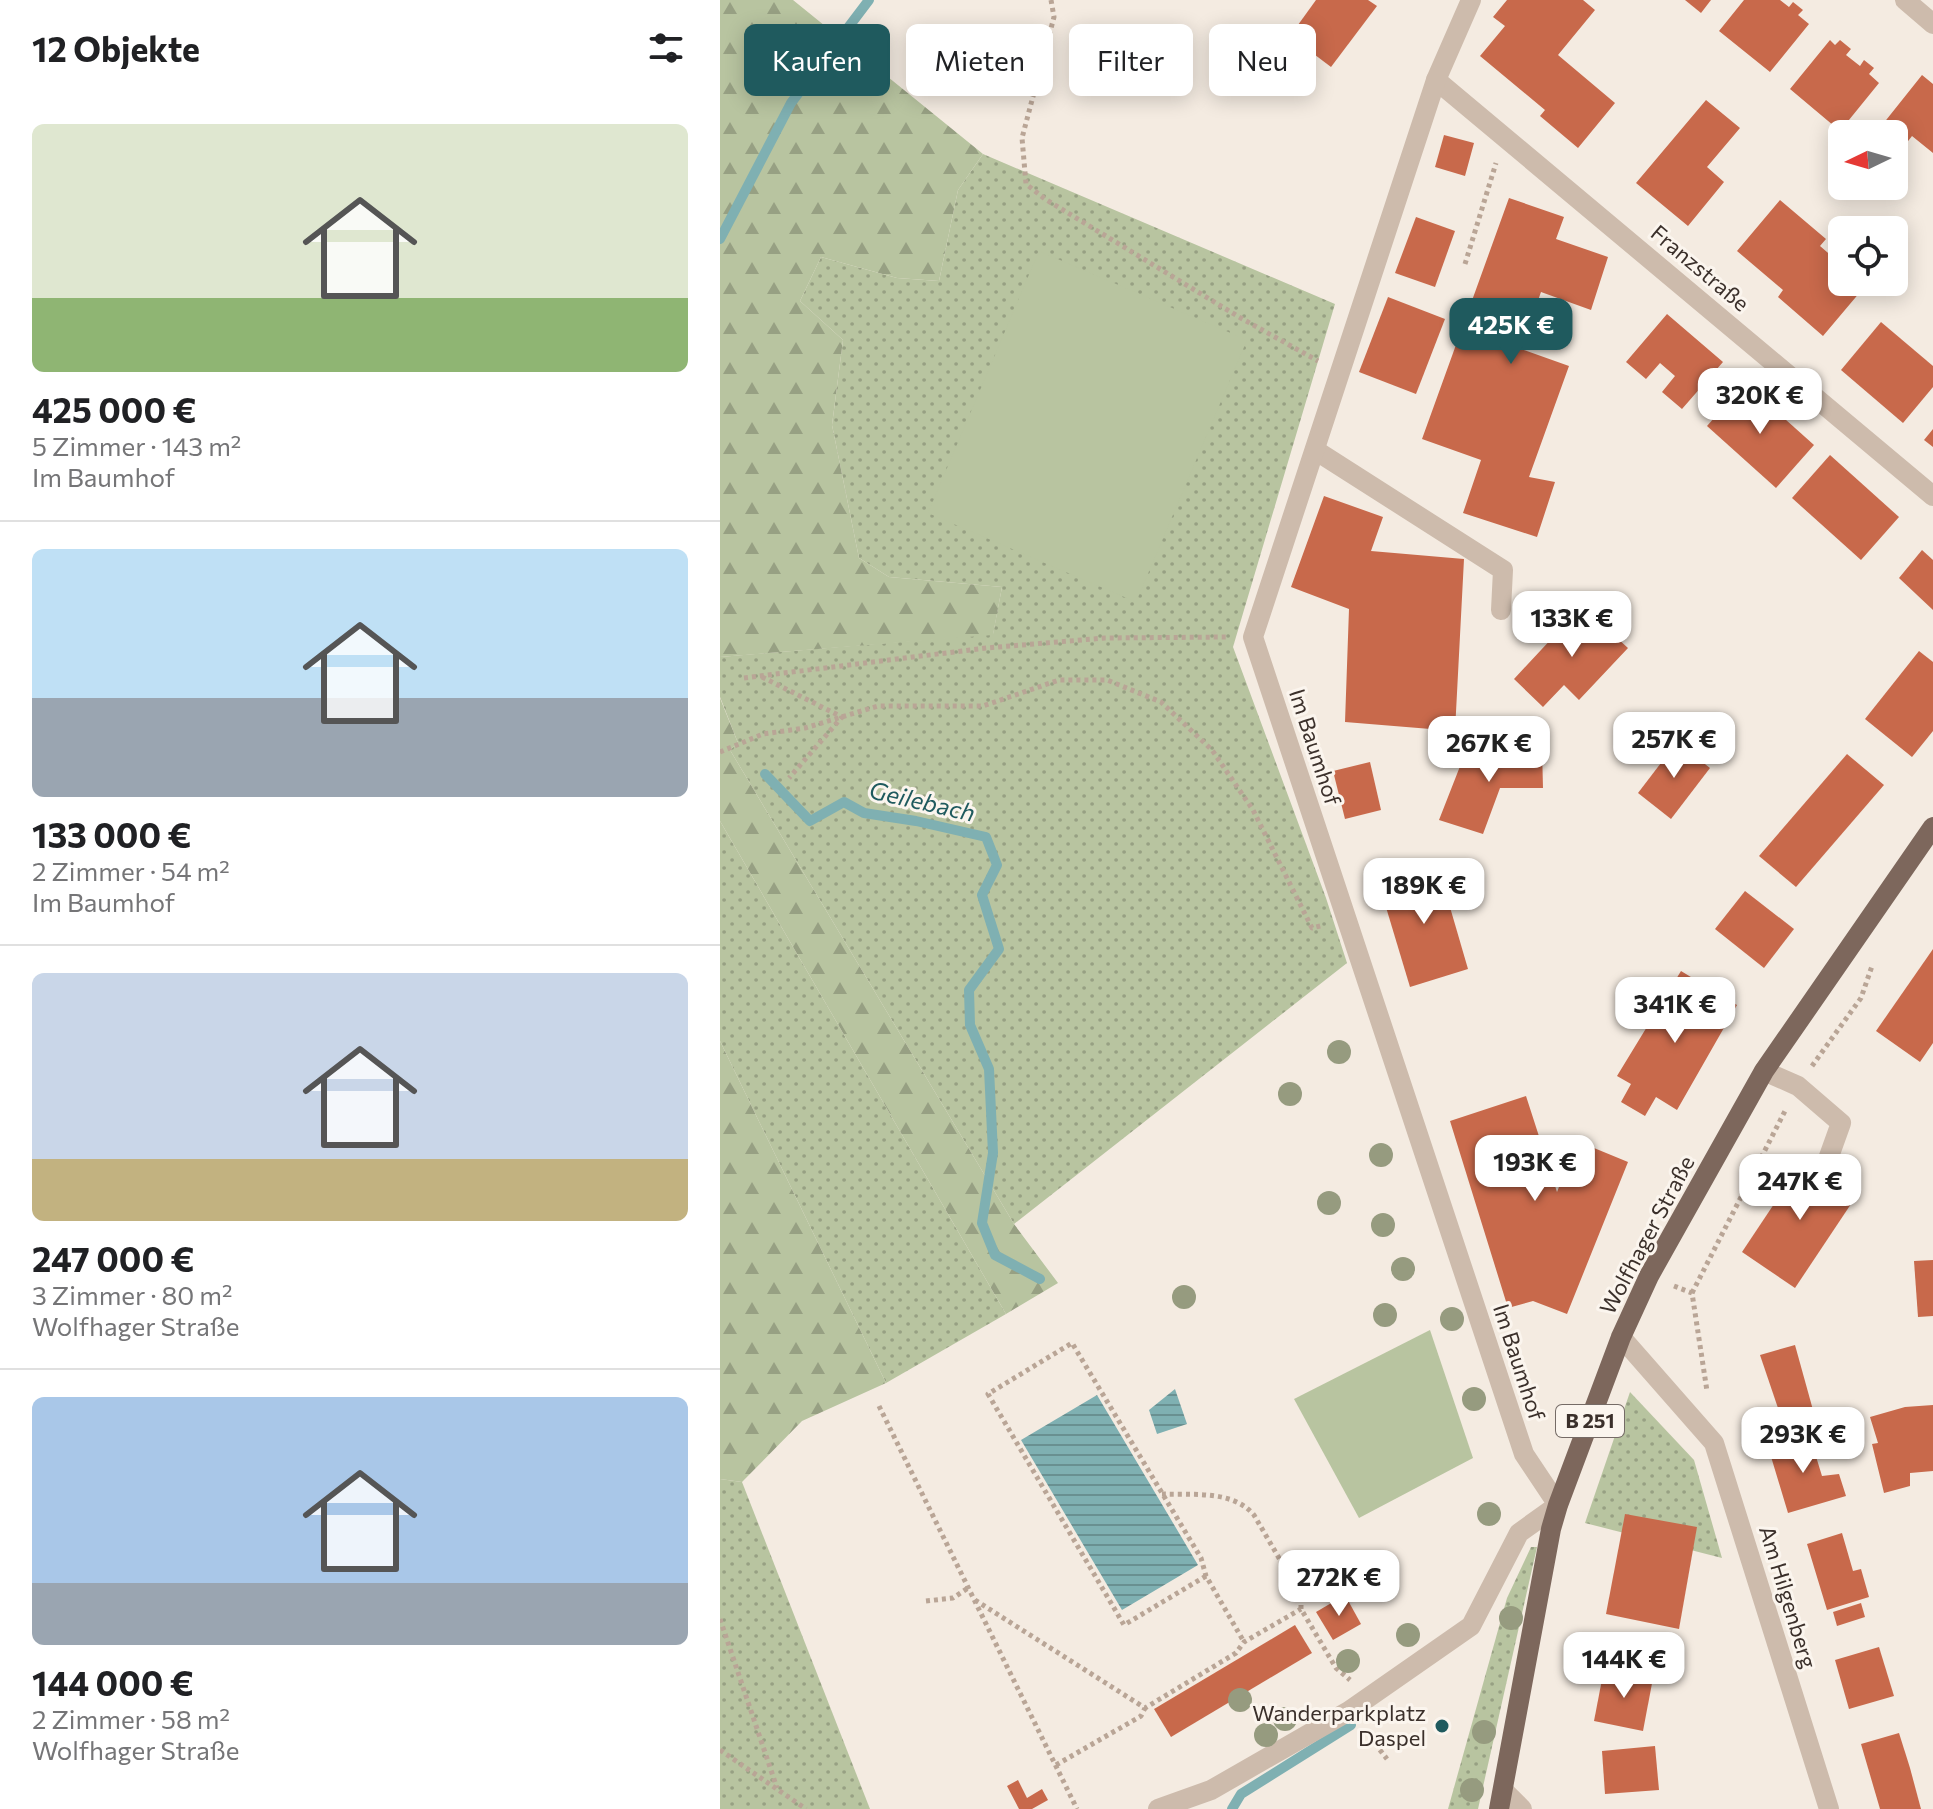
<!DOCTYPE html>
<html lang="de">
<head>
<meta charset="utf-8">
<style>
	body { margin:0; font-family:Commissioner,sans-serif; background:#f6f6f6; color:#202124; height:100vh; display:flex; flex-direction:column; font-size:30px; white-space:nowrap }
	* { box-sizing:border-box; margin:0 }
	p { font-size:26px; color:#757577 }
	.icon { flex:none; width:44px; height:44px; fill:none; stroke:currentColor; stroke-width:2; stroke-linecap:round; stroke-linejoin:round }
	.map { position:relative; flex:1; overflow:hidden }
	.panel { display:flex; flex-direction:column; background:#fff; width:720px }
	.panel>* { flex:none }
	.guide { position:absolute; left:24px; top:24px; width:760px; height:72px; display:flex; gap:16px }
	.needle { width:52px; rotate:265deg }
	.tools { position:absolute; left:1108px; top:120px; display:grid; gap:16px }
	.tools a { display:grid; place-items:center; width:80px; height:80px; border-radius:12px; background:#fff; box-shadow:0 4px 20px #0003; font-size:40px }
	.price { position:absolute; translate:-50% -68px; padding:0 18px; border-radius:16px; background:#fff; color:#222; font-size:26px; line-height:52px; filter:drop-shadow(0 2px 4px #0008) }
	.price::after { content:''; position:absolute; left:50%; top:48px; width:24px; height:18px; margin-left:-12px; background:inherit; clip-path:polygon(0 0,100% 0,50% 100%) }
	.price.selected { background:#1f5a5e; color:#fff }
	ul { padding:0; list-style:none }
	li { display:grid; align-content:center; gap:16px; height:424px; padding:0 32px }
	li+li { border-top:2px solid #e0e0e0 }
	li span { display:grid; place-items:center; height:248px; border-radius:12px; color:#555 }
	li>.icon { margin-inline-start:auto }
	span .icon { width:144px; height:144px; fill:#fffc; stroke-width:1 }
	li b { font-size:34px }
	h2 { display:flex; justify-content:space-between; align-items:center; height:96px; padding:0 32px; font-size:34px }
	.tag { padding:0 28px; border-radius:12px; background:#fff; box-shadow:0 4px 20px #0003; font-size:28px; line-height:72px }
	.tag.selected { background:#1f5a5e; color:#fff }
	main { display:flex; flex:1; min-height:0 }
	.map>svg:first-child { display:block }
</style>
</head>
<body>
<main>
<section class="panel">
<h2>12 Objekte<svg class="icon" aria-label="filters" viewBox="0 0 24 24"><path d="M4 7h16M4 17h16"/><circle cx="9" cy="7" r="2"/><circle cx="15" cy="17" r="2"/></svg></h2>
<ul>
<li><span style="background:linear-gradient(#dfe7d0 70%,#8fb573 0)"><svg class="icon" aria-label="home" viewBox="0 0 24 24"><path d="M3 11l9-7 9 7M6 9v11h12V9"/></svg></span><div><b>425 000 €</b><p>5 Zimmer · 143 m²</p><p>Im Baumhof</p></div></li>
<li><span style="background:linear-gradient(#bfe0f5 60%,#9aa5b1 0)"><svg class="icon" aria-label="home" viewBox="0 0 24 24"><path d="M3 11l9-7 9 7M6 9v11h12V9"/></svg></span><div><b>133 000 €</b><p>2 Zimmer · 54 m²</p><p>Im Baumhof</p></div></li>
<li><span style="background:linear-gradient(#c9d6e8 75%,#c2b280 0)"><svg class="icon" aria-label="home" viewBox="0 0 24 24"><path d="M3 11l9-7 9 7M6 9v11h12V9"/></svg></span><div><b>247 000 €</b><p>3 Zimmer · 80 m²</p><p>Wolfhager Straße</p></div></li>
<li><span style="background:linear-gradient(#a9c7e8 75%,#9aa5b1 0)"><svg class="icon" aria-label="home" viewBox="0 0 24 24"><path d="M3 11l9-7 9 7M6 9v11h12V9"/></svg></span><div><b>144 000 €</b><p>2 Zimmer · 58 m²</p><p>Wolfhager Straße</p></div></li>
</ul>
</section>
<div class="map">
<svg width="1213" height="1809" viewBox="0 0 1213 1809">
	<defs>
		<pattern id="grass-dots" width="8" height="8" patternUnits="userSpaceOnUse" patternTransform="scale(2)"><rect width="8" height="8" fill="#b8c4a0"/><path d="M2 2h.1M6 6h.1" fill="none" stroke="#97a083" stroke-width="1.8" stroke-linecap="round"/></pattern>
		<pattern id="forest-firs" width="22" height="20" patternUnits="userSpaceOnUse" patternTransform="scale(2)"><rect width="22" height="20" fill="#b8c4a0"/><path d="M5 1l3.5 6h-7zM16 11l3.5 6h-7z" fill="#97a083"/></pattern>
		<pattern id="water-rules" width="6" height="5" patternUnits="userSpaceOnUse" patternTransform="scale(2)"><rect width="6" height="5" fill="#7fb0b2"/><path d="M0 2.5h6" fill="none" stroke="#699091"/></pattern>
	</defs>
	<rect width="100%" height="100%" fill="#f4ebe1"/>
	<!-- grass -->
	<g fill="url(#grass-dots)">
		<polygon points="263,154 615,304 513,647 606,898 627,963 294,1224 10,750 18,743 0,697 0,657 273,634 282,587 169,577 139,558 112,425 123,340 80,301 101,257 177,278 219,281 238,190"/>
		<polygon points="0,821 286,1314 166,1383 0,1041"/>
		<polygon points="910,1392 974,1460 1002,1558 865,1523"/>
		<polygon points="0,1479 22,1482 150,1809 0,1809"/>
		<polygon points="811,1547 817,1547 758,1809 728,1809 787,1598"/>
	</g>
	<!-- forest -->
	<g fill="url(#forest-firs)">
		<polygon points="0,0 73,0 263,154 238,190 219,281 177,278 101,257 80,301 123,340 112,425 139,558 169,577 282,587 273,635 0,657"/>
		<polygon points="0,698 18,743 10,750 294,1224 338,1283 286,1314 0,821"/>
		<polygon points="0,1041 166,1383 82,1421 22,1482 0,1479"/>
	</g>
	<!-- pitch -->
	<g fill="#b8c4a0">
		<polygon points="319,251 527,340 416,602 208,513"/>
		<polygon points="710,1330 753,1458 639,1518 574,1399"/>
	</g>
	<!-- water -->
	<g fill="url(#water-rules)">
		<polygon points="455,1389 467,1424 437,1434 429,1410"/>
		<polygon points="377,1395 478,1565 402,1610 301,1440"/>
	</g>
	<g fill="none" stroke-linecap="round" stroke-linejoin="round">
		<!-- stream -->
		<g stroke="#7fb0b2" stroke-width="10">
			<polyline points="0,239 71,103 149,0"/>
			<polyline points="45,774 90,821 124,802 144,813 196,821 266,837 277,865 262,895 279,949 249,990 250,1025 269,1069 273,1153 262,1223 275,1255 320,1279"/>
			<polyline points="512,1809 521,1794 631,1725"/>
		</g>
	</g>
	<!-- building -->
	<g fill="#c8694b">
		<polygon points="596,0 648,0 657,6 611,67 570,36"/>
		<polygon points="787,0 863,0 875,10 838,55 895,103 858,148 820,116 825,110 760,56 785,26 773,17"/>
		<polygon points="965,0 991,0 981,13"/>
		<polygon points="1024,0 1060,0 1069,7 1073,2 1083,10 1078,15 1089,24 1050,72 999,31"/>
		<polygon points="1110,40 1115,45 1120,40 1131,49 1126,55 1140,66 1144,60 1154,68 1149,74 1159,83 1120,131 1070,89"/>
		<polygon points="1202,75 1213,84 1213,153 1192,136 1178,154 1174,152 1174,134 1155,134"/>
		<polygon points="986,100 1020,128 987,167 1004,182 968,226 916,183"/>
		<polygon points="724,135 754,143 745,176 715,167"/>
		<polygon points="789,198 844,217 836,239 888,257 871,310 821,292 801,349 849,366 809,477 835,482 817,537 743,513 761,460 702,439"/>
		<polygon points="1060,200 1106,239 1100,246 1122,265 1122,282 1142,282 1146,285 1103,336 1058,297 1063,290 1017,251"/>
		<polygon points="696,217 735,231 715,287 675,273"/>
		<polygon points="668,297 725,319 696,394 639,372"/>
		<polygon points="947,314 1003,362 962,409 942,392 955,376 940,363 926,379 906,362"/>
		<polygon points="1161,322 1213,366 1213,387 1183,423 1121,370"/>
		<polygon points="1025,383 1094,445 1056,488 987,426"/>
		<polygon points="1213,429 1213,447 1204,440"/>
		<polygon points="1110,455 1179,517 1141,560 1072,498"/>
		<polygon points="604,496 663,517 651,551 744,559 735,731 625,722 629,609 571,587"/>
		<polygon points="1202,550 1213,560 1213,610 1179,578"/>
		<polygon points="862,606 908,648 859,700 844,685 823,707 794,679"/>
		<polygon points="1199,651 1213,662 1213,731 1192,757 1145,719"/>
		<polygon points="957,742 990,768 951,819 918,793"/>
		<polygon points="822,748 823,788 780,788 763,834 719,820 746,751"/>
		<polygon points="1127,754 1164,785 1076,887 1039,856"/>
		<polygon points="650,762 661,810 625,819 613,771"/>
		<polygon points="718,866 748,969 690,987 659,884"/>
		<polygon points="1025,891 1074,929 1044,968 995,929"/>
		<polygon points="1213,949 1213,1043 1200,1062 1156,1031"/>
		<polygon points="961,971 1017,1005 957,1110 936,1097 925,1116 901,1102 911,1084 897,1076"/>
		<polygon points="806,1096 837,1192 857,1141 908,1162 847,1314 813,1301 788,1308 730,1121"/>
		<polygon points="1086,1156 1139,1192 1075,1288 1022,1252"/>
		<polygon points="1213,1260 1213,1316 1198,1317 1194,1261"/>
		<polygon points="1075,1345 1093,1410 1062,1420 1040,1355"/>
		<polygon points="1213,1405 1213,1471 1190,1473 1190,1486 1164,1493 1152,1444 1158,1443 1150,1417 1185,1407"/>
		<polygon points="1081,1430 1083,1439 1090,1437 1102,1476 1119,1474 1126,1496 1068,1513 1049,1450 1066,1445 1064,1435"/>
		<polygon points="905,1514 977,1527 959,1629 886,1614"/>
		<polygon points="1122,1533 1133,1571 1141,1569 1149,1597 1107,1610 1087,1544"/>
		<polygon points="625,1595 641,1624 613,1640 596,1612"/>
		<polygon points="1141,1603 1145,1617 1117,1626 1113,1612"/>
		<polygon points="575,1625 592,1653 451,1737 434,1709"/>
		<polygon points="1159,1647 1174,1696 1129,1709 1115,1660"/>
		<polygon points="884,1669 933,1678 923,1731 874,1721"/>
		<polygon points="1179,1733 1190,1768 1201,1809 1160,1809 1141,1744"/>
		<polygon points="935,1746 939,1790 885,1794 882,1751"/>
		<polygon points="298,1780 307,1798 322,1789 328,1800 312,1809 299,1809 287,1786"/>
	</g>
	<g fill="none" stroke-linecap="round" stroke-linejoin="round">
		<!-- path -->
		<g stroke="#b9a596" stroke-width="5" stroke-dasharray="4 4" stroke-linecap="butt">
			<polyline points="331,0 334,17 302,138 306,184 325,199 519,317 598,361"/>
			<polyline points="745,264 776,163"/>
			<polyline points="42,677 122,717 69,778"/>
			<polyline points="24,678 266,648 385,638 508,637"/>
			<polyline points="0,752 43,734 85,728 158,706 263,706 339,680 387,680 441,702 492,750 533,810 592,928 604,925"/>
			<polyline points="1092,1066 1141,998 1152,966"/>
			<polyline points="954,1286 972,1293 987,1391"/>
			<polyline points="972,1293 1066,1109"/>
			<polyline points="159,1406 357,1809"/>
			<path d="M442,1494C473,1495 513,1490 534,1515L581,1596V1609L616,1668L630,1680"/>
			<polyline points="486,1576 404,1625 268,1394 352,1343 481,1558 486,1576 524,1642"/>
			<polyline points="255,1600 425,1708 516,1653 524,1642 581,1609"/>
			<polyline points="206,1601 233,1598 248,1588"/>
			<polyline points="0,1619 57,1788"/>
			<polyline points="645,1731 667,1759"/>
			<polyline points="0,1750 86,1809"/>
			<polyline points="336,1765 421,1716 425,1708"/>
		</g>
		<!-- minor -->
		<g stroke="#cdbbac" stroke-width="20">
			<polyline points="1185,0 1213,24"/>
			<polyline points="716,80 1213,496"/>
			<polyline points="595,450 783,570 781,610"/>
			<polyline points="1044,1071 1078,1086 1121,1123 1107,1162"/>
			<polyline points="901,1337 994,1443 1109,1809"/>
			<polyline points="783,1790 802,1809"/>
			<polyline points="438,1809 491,1790 629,1711 751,1626 799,1533 838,1505 804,1454 533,637 716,80 751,0"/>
		</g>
		<!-- major -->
		<polyline stroke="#7d675c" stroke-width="20" points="779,1809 831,1529 838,1505 901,1337 929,1276 1044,1071 1213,827"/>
	</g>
	<!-- trees -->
	<g fill="#969b7f">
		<circle cx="619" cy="1052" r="12"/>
		<circle cx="570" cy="1094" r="12"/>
		<circle cx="661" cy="1155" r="12"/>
		<circle cx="609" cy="1203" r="12"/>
		<circle cx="663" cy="1225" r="12"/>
		<circle cx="683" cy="1269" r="12"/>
		<circle cx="464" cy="1297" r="12"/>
		<circle cx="665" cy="1315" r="12"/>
		<circle cx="732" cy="1319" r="12"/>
		<circle cx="754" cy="1399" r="12"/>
		<circle cx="769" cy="1514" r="12"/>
		<circle cx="791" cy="1618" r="12"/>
		<circle cx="688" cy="1635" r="12"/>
		<circle cx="628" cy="1661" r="12"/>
		<circle cx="520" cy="1700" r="12"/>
		<circle cx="565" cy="1719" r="12"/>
		<circle cx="764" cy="1732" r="12"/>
		<circle cx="546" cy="1735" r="12"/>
		<circle cx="752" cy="1790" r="12"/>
	</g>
	<!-- markers -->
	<circle fill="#1f5a5e" stroke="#fbf5ee" stroke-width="3" cx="722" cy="1726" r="8"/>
	<g text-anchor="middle" stroke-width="6" stroke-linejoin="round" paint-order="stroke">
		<!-- shield labels -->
		<rect fill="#fbf5ee" stroke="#756b66" stroke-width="2" x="836" y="1405" width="68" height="32" rx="6"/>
		<g font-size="20" font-weight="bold" fill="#3b302b">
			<text x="870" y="1428">B 251</text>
		</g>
		<!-- street labels -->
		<g font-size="22" fill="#3b302b" stroke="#fbf5ee">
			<text transform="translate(980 268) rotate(40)" y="8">Franzstraße</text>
			<text transform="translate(595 747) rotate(72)" y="8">Im Baumhof</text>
			<text transform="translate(927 1235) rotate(-62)" y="8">Wolfhager Straße</text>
			<text transform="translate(799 1362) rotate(72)" y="8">Im Baumhof</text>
			<text transform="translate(1068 1597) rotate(73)" y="8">Am Hilgenberg</text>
		</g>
		<!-- poi labels -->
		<g font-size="22" fill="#3b302b" stroke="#fbf5ee" text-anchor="end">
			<text x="706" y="1721">Wanderparkplatz<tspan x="706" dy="25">Daspel</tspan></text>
		</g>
		<!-- water labels -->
		<g font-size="24" font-style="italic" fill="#1f5a5e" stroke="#fbf5ee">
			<text transform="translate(202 802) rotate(13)" y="8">Geilebach</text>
		</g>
	</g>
</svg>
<div class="tools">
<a><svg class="needle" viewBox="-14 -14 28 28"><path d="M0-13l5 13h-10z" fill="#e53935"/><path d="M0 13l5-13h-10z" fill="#757577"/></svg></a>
<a><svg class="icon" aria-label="locate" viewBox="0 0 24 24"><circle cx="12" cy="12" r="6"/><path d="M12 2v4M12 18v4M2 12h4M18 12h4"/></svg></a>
</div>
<b class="price selected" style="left:791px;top:366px">425K €</b>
<b class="price" style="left:1040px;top:436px">320K €</b>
<b class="price" style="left:852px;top:659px">133K €</b>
<b class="price" style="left:954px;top:780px">257K €</b>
<b class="price" style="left:769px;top:784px">267K €</b>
<b class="price" style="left:704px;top:926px">189K €</b>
<b class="price" style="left:955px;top:1045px">341K €</b>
<b class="price" style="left:815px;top:1203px">193K €</b>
<b class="price" style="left:1080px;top:1222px">247K €</b>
<b class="price" style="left:1083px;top:1475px">293K €</b>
<b class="price" style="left:619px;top:1618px">272K €</b>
<b class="price" style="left:904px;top:1700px">144K €</b>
<div class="guide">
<a class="tag selected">Kaufen</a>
<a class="tag">Mieten</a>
<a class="tag">Filter</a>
<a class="tag">Neu</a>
</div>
</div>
</main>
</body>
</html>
